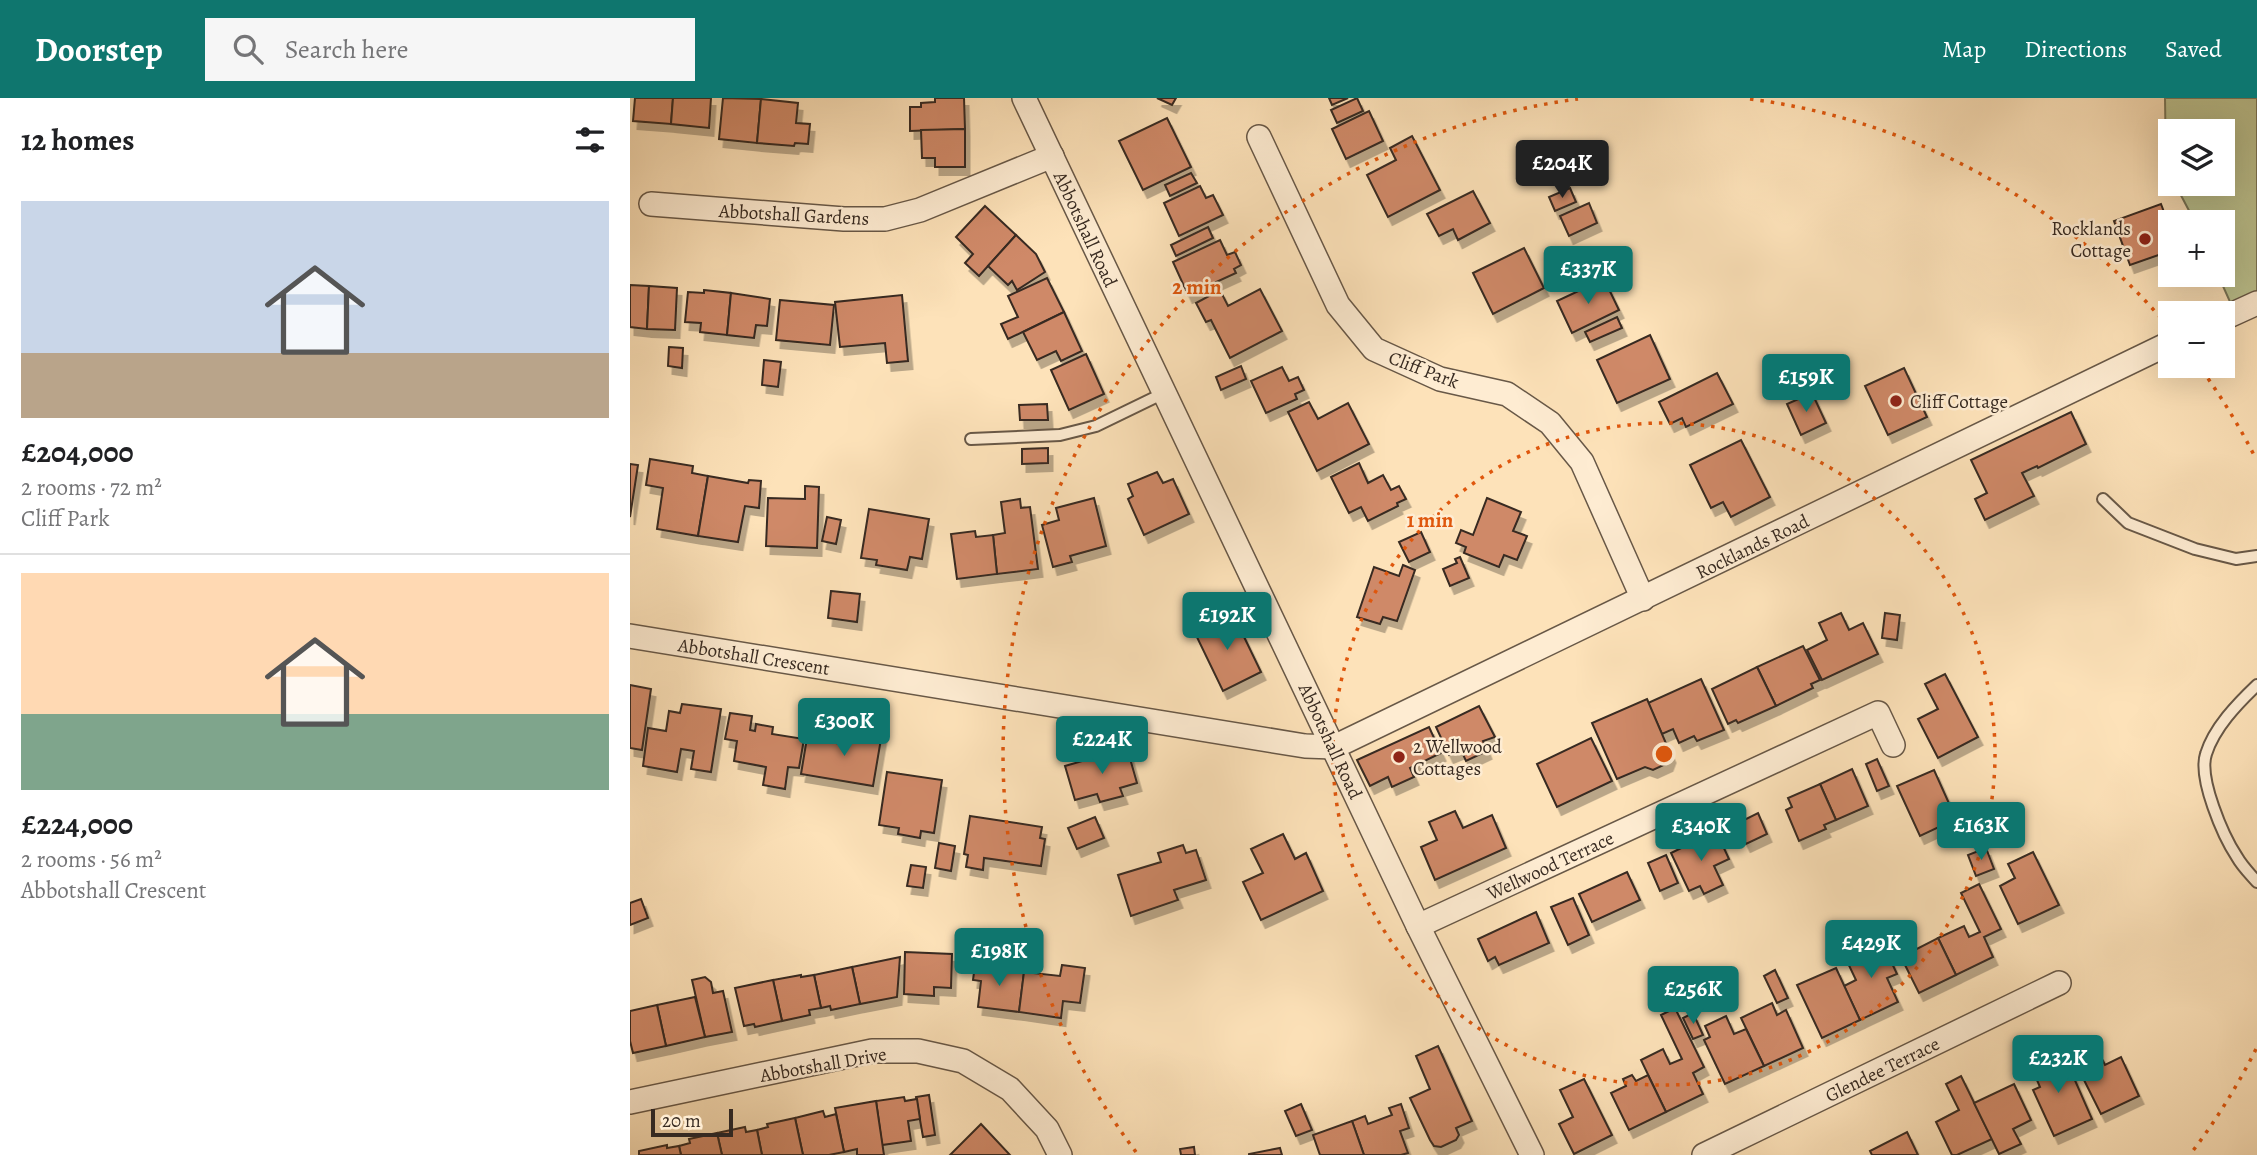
<!DOCTYPE html>
<html lang="en">
<head>
<meta charset="utf-8">
<style>
	body { margin:0; font-family:Alegreya,serif; background:#f6f6f6; color:#202124; height:100vh; display:flex; flex-direction:column; font-size:26px; white-space:nowrap }
	* { box-sizing:border-box; margin:0 }
	p { font-size:23px; color:#757577 }
	.icon { flex:none; width:38px; height:38px; fill:none; stroke:currentColor; stroke-width:2; stroke-linecap:round; stroke-linejoin:round }
	.map { position:relative; flex:1; overflow:hidden }
	.drawer { display:flex; flex-direction:column; background:#fff; width:630px }
	.drawer>* { flex:none }
	.controls { position:absolute; left:1528px; top:21px; display:grid; gap:14px }
	.controls a { display:grid; place-items:center; width:77px; height:77px; border-radius:0px; background:#fff; box-shadow:0 7px 28px #0002; font-size:35px }
	.scale { position:absolute; left:21px; bottom:18px; width:82px; box-sizing:border-box; padding-left:7px; border:4px solid #372a21; border-top:0; font-size:19px; line-height:24px; white-space:nowrap; color:#372a21; -webkit-text-stroke:5px #feecd2; paint-order:stroke }
	.price { position:absolute; translate:-50% -60px; padding:0 16px; border-radius:7px; background:#0f766e; color:#fff; font-size:23px; line-height:46px; filter:drop-shadow(0 2px 4px #0008) }
	.price::after { content:''; position:absolute; left:50%; top:42px; width:21px; height:16px; margin-left:-10px; background:inherit; clip-path:polygon(0 0,100% 0,50% 100%) }
	.price.active { background:#222; color:#fff }
	ul { padding:0; list-style:none }
	li { display:grid; align-content:center; gap:14px; height:371px; padding:0 21px }
	li+li { border-top:2px solid #e0e0e0 }
	li span { display:grid; place-items:center; height:217px; border-radius:0px; color:#555 }
	li>.icon { margin-inline-start:auto }
	span .icon { width:126px; height:126px; fill:#fffc; stroke-width:1 }
	li b { font-size:30px }
	h2 { display:flex; justify-content:space-between; align-items:center; height:84px; padding:0 21px; font-size:30px }
	header { display:flex; align-items:center; gap:42px; box-sizing:border-box; height:98px; padding:0 35px; background:#0f766e; color:#fff }
	header strong { font-size:33px }
	nav { display:flex; gap:38px; margin-inline-start:auto; font-size:24px }
	.search { width:490px; height:63px; background:#f6f6f6; display:flex; align-items:center; gap:18px; box-sizing:border-box; padding:0 24px; border-radius:0px; color:#757577; font-size:26px }
	main { display:flex; flex:1; min-height:0 }
	.map>svg:first-child { display:block }
</style>
</head>
<body>
<header>
<strong>Doorstep</strong>
<div class="search"><svg class="icon" aria-label="search" viewBox="0 0 24 24"><circle cx="10" cy="10" r="6"/><path d="M15 15l6 6"/></svg>Search here</div>
<nav><a>Map</a><a>Directions</a><a>Saved</a></nav>
</header>
<main>
<section class="drawer">
<h2>12 homes<svg class="icon" aria-label="filters" viewBox="0 0 24 24"><path d="M4 7h16M4 17h16"/><circle cx="9" cy="7" r="2"/><circle cx="15" cy="17" r="2"/></svg></h2>
<ul>
<li><span style="background:linear-gradient(#c9d6e8 70%,#b9a48a 0)"><svg class="icon" aria-label="home" viewBox="0 0 24 24"><path d="M3 11l9-7 9 7M6 9v11h12V9"/></svg></span><div><b>£204,000</b><p>2 rooms · 72 m²</p><p>Cliff Park</p></div></li>
<li><span style="background:linear-gradient(#ffd9b3 65%,#7fa58c 0)"><svg class="icon" aria-label="home" viewBox="0 0 24 24"><path d="M3 11l9-7 9 7M6 9v11h12V9"/></svg></span><div><b>£224,000</b><p>2 rooms · 56 m²</p><p>Abbotshall Crescent</p></div></li>
</ul>
</section>
<div class="map">
<svg width="1627" height="1057" viewBox="0 0 1627 1057">
	<defs>
		<filter id="shadow"><feDropShadow dx="4.5" dy="8" stdDeviation="0" flood-color="#0004"/></filter>
	</defs>
	<rect width="100%" height="100%" fill="#fde2b9"/>
	<filter id="stains"><feTurbulence type="fractalNoise" baseFrequency=".00286" numOctaves="4"/><feColorMatrix values="0 0 0 0 .2 0 0 0 0 .09 0 0 0 0 .02 0 0 0 .5 -.17"/></filter>
	<radialGradient id="worn" r=".72"><stop offset=".6" stop-color="#630" stop-opacity="0"/><stop offset="1" stop-color="#630" stop-opacity=".3"/></radialGradient>
	<!-- green -->
	<polygon fill="#bdc491" stroke="#7a7759" stroke-width="2" points="1535,0 1627,0 1627,205 1605,215 1588,177 1592,177 1592,124 1565,124 1545,86 1592,86 1592,33 1540,33 1540,76 1536,67"/>
	<!-- building -->
	<g fill="#cf8967" stroke="#372a21" stroke-width="2" filter="url(#shadow)">
		<polygon points="5,0 43,0 41,26 3,23"/>
		<polygon points="43,0 81,0 79,30 41,26"/>
		<polygon points="93,0 131,1 127,45 89,41"/>
		<polygon points="305,0 334,0 335,31 280,33 280,9 291,9 291,5 305,4"/>
		<polygon points="527,0 546,0 542,7"/>
		<polygon points="699,0 718,0 702,7"/>
		<polygon points="727,0 733,13 707,25 701,12"/>
		<polygon points="131,1 168,5 166,25 180,26 178,46 165,45 164,48 127,45"/>
		<polygon points="739,13 753,43 716,61 702,31"/>
		<polygon points="537,20 561,69 513,92 489,43"/>
		<polygon points="335,31 335,69 305,69 305,60 292,60 291,32"/>
		<polygon points="782,38 810,92 758,119 737,77 766,62 760,50"/>
		<polygon points="561,75 567,85 540,98 535,87"/>
		<polygon points="570,88 576,100 583,97 593,117 549,138 534,105"/>
		<polygon points="940,90 946,104 925,113 919,99"/>
		<polygon points="843,93 860,125 828,142 823,131 809,138 797,116"/>
		<polygon points="959,105 967,125 939,138 930,118"/>
		<polygon points="1531,106 1540,130 1540,153 1500,167 1484,123"/>
		<polygon points="355,108 386,137 349,178 335,165 343,156 326,139"/>
		<polygon points="578,129 583,140 546,158 541,147"/>
		<polygon points="386,137 406,156 415,174 387,192 382,183 378,187 358,168"/>
		<polygon points="590,142 597,157 605,154 611,167 604,171 606,175 558,197 543,164"/>
		<polygon points="894,150 914,190 863,216 843,175"/>
		<polygon points="417,180 434,214 378,241 371,226 388,219 378,198"/>
		<polygon points="974,181 989,212 942,235 927,203"/>
		<polygon points="0,187 19,188 17,231 0,229"/>
		<polygon points="19,188 47,190 45,232 17,231"/>
		<polygon points="630,191 652,233 600,260 581,222 576,224 566,205 590,192 598,208"/>
		<polygon points="74,192 101,195 97,237 70,234 71,225 55,224 58,194 74,195"/>
		<polygon points="101,195 140,201 137,228 126,227 124,240 97,237"/>
		<polygon points="272,197 278,263 257,265 255,245 210,249 205,204"/>
		<polygon points="150,202 204,207 200,247 146,242"/>
		<polygon points="434,214 452,253 431,263 426,253 407,262 393,234"/>
		<polygon points="987,219 992,230 960,244 955,234"/>
		<polygon points="1020,237 1040,281 987,305 967,262"/>
		<polygon points="39,249 53,250 52,270 38,268"/>
		<polygon points="456,256 474,296 439,312 421,272"/>
		<polygon points="134,262 151,264 148,289 132,287"/>
		<polygon points="1180,265 1191,288 1170,297 1159,275"/>
		<polygon points="611,268 616,281 591,292 586,279"/>
		<polygon points="652,269 659,283 668,279 674,292 665,296 667,301 636,315 621,283"/>
		<polygon points="1274,270 1297,319 1258,337 1235,288"/>
		<polygon points="1087,275 1103,306 1056,329 1052,320 1040,326 1029,304"/>
		<polygon points="1182,295 1196,325 1171,337 1157,306"/>
		<polygon points="679,304 688,321 718,305 739,346 687,373 658,314"/>
		<polygon points="417,306 418,322 390,322 389,307"/>
		<polygon points="1441,314 1456,346 1408,370 1407,368 1392,375 1404,398 1355,422 1345,401 1357,395 1341,362"/>
		<polygon points="1111,342 1140,399 1101,419 1093,404 1081,410 1060,367"/>
		<polygon points="418,350 418,365 392,366 392,351"/>
		<polygon points="20,361 63,368 62,375 78,378 68,438 27,431 33,390 16,387"/>
		<polygon points="729,365 738,385 753,377 761,392 769,388 776,401 767,405 768,408 738,423 731,409 719,415 701,379"/>
		<polygon points="0,366 8,367 0,419"/>
		<polygon points="527,374 533,385 543,381 559,416 514,437 498,401 503,398 498,386"/>
		<polygon points="78,378 118,385 119,382 131,383 129,410 115,408 108,444 68,438"/>
		<polygon points="175,388 189,389 187,450 136,448 138,400 175,401"/>
		<polygon points="464,400 476,448 440,458 442,464 423,469 412,427 429,422 426,410"/>
		<polygon points="857,400 891,414 883,433 897,438 887,462 874,457 869,469 834,455 836,449 826,445 831,432 843,437"/>
		<polygon points="390,401 391,410 400,409 408,471 367,476 363,437 375,435 371,404"/>
		<polygon points="239,411 299,421 292,461 280,459 277,472 246,467 247,462 231,460"/>
		<polygon points="197,419 211,422 206,446 192,443"/>
		<polygon points="345,433 346,439 363,437 367,476 327,481 321,436"/>
		<polygon points="791,434 800,454 779,464 769,444"/>
		<polygon points="830,459 839,480 820,488 813,471 827,465 825,461"/>
		<polygon points="773,467 785,472 767,523 753,519 750,526 727,519 744,469 769,478"/>
		<polygon points="201,493 230,496 227,524 198,520"/>
		<polygon points="602,514 631,574 593,593 564,533"/>
		<polygon points="1211,515 1219,532 1233,525 1248,556 1192,582 1177,552 1197,542 1189,525"/>
		<polygon points="1255,515 1270,517 1267,542 1252,540"/>
		<polygon points="1173,548 1190,582 1181,586 1183,590 1146,608 1127,569"/>
		<polygon points="1127,569 1146,608 1108,625 1106,622 1098,626 1082,591"/>
		<polygon points="1315,576 1348,639 1308,660 1288,621 1308,611 1295,586"/>
		<polygon points="1071,581 1094,632 1067,643 1064,638 1049,645 1043,631 1032,636 1018,605"/>
		<polygon points="0,587 21,591 12,652 0,650"/>
		<polygon points="1017,601 1041,657 1038,665 1023,672 1015,669 987,681 962,625"/>
		<polygon points="52,606 91,611 81,674 61,671 64,653 51,651 47,674 13,668 18,630 36,633 39,613 50,615"/>
		<polygon points="849,608 865,639 853,643 857,653 836,663 831,652 819,657 806,629"/>
		<polygon points="100,615 122,618 120,632 125,633 126,626 143,629 142,636 174,641 169,670 158,669 155,691 133,687 136,669 104,663 107,643 95,641"/>
		<polygon points="799,629 811,655 780,670 784,679 762,689 758,679 740,688 727,662"/>
		<polygon points="221,630 252,635 243,688 171,676 177,640 218,647"/>
		<polygon points="961,640 982,683 927,709 907,666"/>
		<polygon points="497,650 507,685 490,690 493,698 470,704 467,696 445,702 435,668"/>
		<polygon points="1247,661 1259,688 1247,693 1236,666"/>
		<polygon points="1222,671 1238,708 1206,722 1190,686"/>
		<polygon points="1304,672 1326,721 1290,738 1267,688"/>
		<polygon points="257,674 312,682 304,735 291,733 290,740 268,736 269,730 249,727"/>
		<polygon points="1190,686 1206,722 1194,727 1196,731 1169,743 1156,712 1162,709 1158,700"/>
		<polygon points="825,713 833,730 862,717 876,750 805,782 791,749 807,742 799,724"/>
		<polygon points="1128,715 1137,736 1116,746 1106,726"/>
		<polygon points="340,718 412,729 410,740 415,741 411,768 354,760 353,772 336,769 338,757 334,756"/>
		<polygon points="465,719 474,740 447,751 438,730"/>
		<polygon points="1086,733 1099,761 1084,768 1093,787 1074,796 1070,788 1059,793 1041,755"/>
		<polygon points="653,736 665,761 676,755 693,793 631,822 613,784 633,775 621,751"/>
		<polygon points="309,745 325,748 321,773 305,770"/>
		<polygon points="553,747 556,755 566,752 576,782 544,792 548,802 501,818 488,777 531,764 528,755"/>
		<polygon points="1356,750 1364,771 1346,778 1338,757"/>
		<polygon points="1403,754 1429,807 1388,826 1370,788 1385,780 1378,766"/>
		<polygon points="1036,757 1048,785 1030,793 1018,765"/>
		<polygon points="281,767 296,769 293,790 277,788"/>
		<polygon points="997,774 1010,802 962,824 949,796"/>
		<polygon points="1349,786 1371,831 1354,839 1363,859 1326,877 1308,840 1334,828 1339,839 1350,834 1331,795"/>
		<polygon points="943,800 959,837 938,847 921,809"/>
		<polygon points="11,801 18,820 0,827 0,805"/>
		<polygon points="906,814 919,845 869,867 865,859 858,863 848,841"/>
		<polygon points="1308,840 1326,877 1289,895 1271,859"/>
		<polygon points="1251,842 1267,876 1257,880 1268,904 1230,922 1214,888 1226,882 1215,859"/>
		<polygon points="275,854 322,856 321,890 304,889 304,898 274,896"/>
		<polygon points="270,859 267,899 230,906 222,869"/>
		<polygon points="345,867 394,874 389,914 348,909 351,883 343,882"/>
		<polygon points="432,867 455,870 450,905 433,903 431,920 389,914 394,874 430,878"/>
		<polygon points="222,869 230,906 201,912 200,908 191,910 184,877"/>
		<polygon points="1206,870 1230,922 1192,940 1167,887"/>
		<polygon points="1145,872 1158,900 1147,905 1134,878"/>
		<polygon points="171,877 171,879 184,877 191,910 179,912 180,917 152,923 143,882"/>
		<polygon points="75,879 81,884 83,895 93,893 102,934 75,939 62,882"/>
		<polygon points="143,882 152,923 125,929 124,926 114,928 105,890"/>
		<polygon points="65,899 75,939 36,948 27,907"/>
		<polygon points="1142,905 1147,917 1156,912 1173,950 1134,968 1111,920"/>
		<polygon points="27,907 36,948 3,955 0,943 0,913"/>
		<polygon points="1045,910 1074,969 1063,975 1073,996 1036,1014 1011,962 1033,951 1040,966 1052,961 1031,917"/>
		<polygon points="1063,915 1073,937 1063,941 1053,920"/>
		<polygon points="1096,918 1104,936 1116,931 1134,968 1095,986 1074,942 1080,939 1075,928"/>
		<polygon points="808,948 842,1023 826,1030 829,1037 826,1042 811,1049 804,1048 800,1042 780,1000 800,991 786,958"/>
		<polygon points="1416,951 1427,977 1440,971 1462,1021 1424,1038 1403,992 1410,989 1397,959"/>
		<polygon points="1469,955 1475,967 1491,959 1509,998 1471,1016 1446,966"/>
		<polygon points="1002,977 1006,983 1018,977 1036,1014 999,1032 981,995 996,988 993,981"/>
		<polygon points="1331,978 1362,1041 1327,1057 1322,1057 1306,1024 1329,1012 1316,986"/>
		<polygon points="954,981 982,1037 944,1056 929,1026 943,1019 930,992"/>
		<polygon points="1384,986 1401,1022 1383,1031 1391,1046 1369,1056 1344,1005"/>
		<polygon points="299,997 305,1037 293,1039 286,999"/>
		<polygon points="274,999 275,1003 287,1001 290,1021 278,1023 281,1043 252,1047 246,1003"/>
		<polygon points="246,1003 254,1057 227,1057 227,1051 214,1054 205,1010"/>
		<polygon points="671,1006 682,1032 666,1038 655,1013"/>
		<polygon points="771,1006 779,1030 770,1033 778,1055 771,1057 734,1057 722,1023 735,1018 738,1026 762,1017 759,1010"/>
		<polygon points="193,1013 195,1019 206,1016 214,1054 199,1057 173,1057 165,1020"/>
		<polygon points="165,1020 173,1057 132,1057 127,1032 138,1029 137,1026"/>
		<polygon points="722,1023 734,1057 690,1057 683,1037"/>
		<polygon points="351,1026 380,1057 320,1057"/>
		<polygon points="115,1029 116,1034 127,1032 132,1057 92,1057 87,1035"/>
		<polygon points="1277,1034 1288,1057 1242,1057 1240,1053"/>
		<polygon points="87,1035 92,1057 51,1057 49,1048 60,1045 59,1041"/>
		<polygon points="37,1047 37,1050 49,1048 51,1057 9,1057 9,1053"/>
		<polygon points="564,1049 565,1057 551,1057 550,1051"/>
		<polygon points="650,1050 652,1057 619,1057 619,1056"/>
	</g>
	<g fill="none" stroke-linecap="round" stroke-linejoin="round">
		<!-- lane casing -->
		<g stroke="#685847" stroke-width="14">
			<g id="lane">
				<polyline points="341,341 430,337 466,328 534,295"/>
				<polyline points="1473,401 1498,425 1565,451 1606,461 1627,458"/>
				<path d="M1627,587C1607,606 1584,630 1576,656C1568,680 1593,738 1607,759C1612,768 1620,776 1627,784"/>
			</g>
		</g>
		<!-- street casing -->
		<g stroke="#685847" stroke-width="26">
			<g id="street">
				<polyline points="394,0 788,828 902,1057"/>
				<polyline points="629,39 708,207 744,251 810,281 877,296 920,325 952,364 1013,501"/>
				<polyline points="21,106 214,121 255,121 290,112 422,58"/>
				<polyline points="1592,221 1627,205"/>
				<polyline points="0,538 675,648 704,649 1540,245"/>
				<polyline points="788,828 1248,615 1263,647"/>
				<polyline points="0,1004 242,953 288,953 333,963 380,991 417,1031 430,1057"/>
				<polyline points="1074,1057 1429,885"/>
			</g>
		</g>
		<!-- lane -->
		<use href="#lane" stroke="#feecd2" stroke-width="10"/>
		<!-- street -->
		<use href="#street" stroke="#feecd2" stroke-width="23"/>
	</g>
	<!-- distance rings -->
	<g fill="none" stroke="#df570d" stroke-width="3.5" stroke-dasharray="3.5 7">
		<circle cx="1034" cy="656" r="331"/>
		<path d="M1626 951A661 661 0 0 1 1562 1054M506 1054A661 661 0 0 1 948 1M1120 1A661 661 0 0 1 1537 227M1572 272A661 661 0 0 1 1626 361"/>
	</g>
	<!-- markers -->
	<g fill="#8f2418" stroke="#feecd2" stroke-width="2.5">
		<circle cx="1515" cy="141" r="7"/>
		<circle cx="1266" cy="303" r="7"/>
		<circle cx="769" cy="659" r="7"/>
	</g>
	<g text-anchor="middle" stroke-width="5" stroke-linejoin="round" paint-order="stroke">
		<!-- street labels -->
		<g font-size="19" fill="#372a21" stroke="#feecd2">
			<text transform="translate(164 116) rotate(3)" y="7">Abbotshall Gardens</text>
			<text transform="translate(456 131) rotate(65)" y="7">Abbotshall Road</text>
			<text transform="translate(794 271) rotate(21)" y="7">Cliff Park</text>
			<text transform="translate(1122 448) rotate(-26)" y="7">Rocklands Road</text>
			<text transform="translate(124 558) rotate(9)" y="7">Abbotshall Crescent</text>
			<text transform="translate(701 643) rotate(65)" y="7">Abbotshall Road</text>
			<text transform="translate(920 767) rotate(-25)" y="7">Wellwood Terrace</text>
			<text transform="translate(193 966) rotate(-10)" y="7">Abbotshall Drive</text>
			<text transform="translate(1252 971) rotate(-26)" y="7">Glendee Terrace</text>
		</g>
		<!-- poi labels -->
		<g font-size="19" fill="#372a21" stroke="#feecd2" text-anchor="start">
			<text x="1501" y="137" text-anchor="end">Rocklands<tspan x="1501" dy="22">Cottage</tspan></text>
			<text x="1280" y="310">Cliff Cottage</text>
			<text x="783" y="655">2 Wellwood<tspan x="783" dy="22">Cottages</tspan></text>
		</g>
	</g>
	<circle cx="1034" cy="656" r="10" fill="#df570d" stroke="#feecd2" stroke-width="3.5"/>
	<g font-size="21" text-anchor="middle" font-weight="bold" fill="#df570d" stroke="#feecd2" stroke-width="5" stroke-linejoin="round" paint-order="stroke">
		<text x="567" y="196">2 min</text>
		<text x="800" y="429">1 min</text>
	</g>
	<rect width="100%" height="100%" filter="url(#stains)"/>
	<rect width="100%" height="100%" fill="url(#worn)"/>
</svg>
<div class="controls">
<a><svg class="icon" aria-label="layers" viewBox="0 0 24 24"><path d="M12 4l9 5-9 5-9-5zM3 14l9 5 9-5"/></svg></a>
<a>+</a>
<a>−</a>
</div>
<div class="scale">20 m</div>
<b class="price active" style="left:932px;top:102px">£204K</b>
<b class="price" style="left:958px;top:208px">£337K</b>
<b class="price" style="left:1176px;top:316px">£159K</b>
<b class="price" style="left:597px;top:554px">£192K</b>
<b class="price" style="left:214px;top:660px">£300K</b>
<b class="price" style="left:472px;top:678px">£224K</b>
<b class="price" style="left:1351px;top:764px">£163K</b>
<b class="price" style="left:1071px;top:765px">£340K</b>
<b class="price" style="left:1241px;top:882px">£429K</b>
<b class="price" style="left:369px;top:890px">£198K</b>
<b class="price" style="left:1063px;top:928px">£256K</b>
<b class="price" style="left:1428px;top:997px">£232K</b>
</div>
</main>
</body>
</html>
